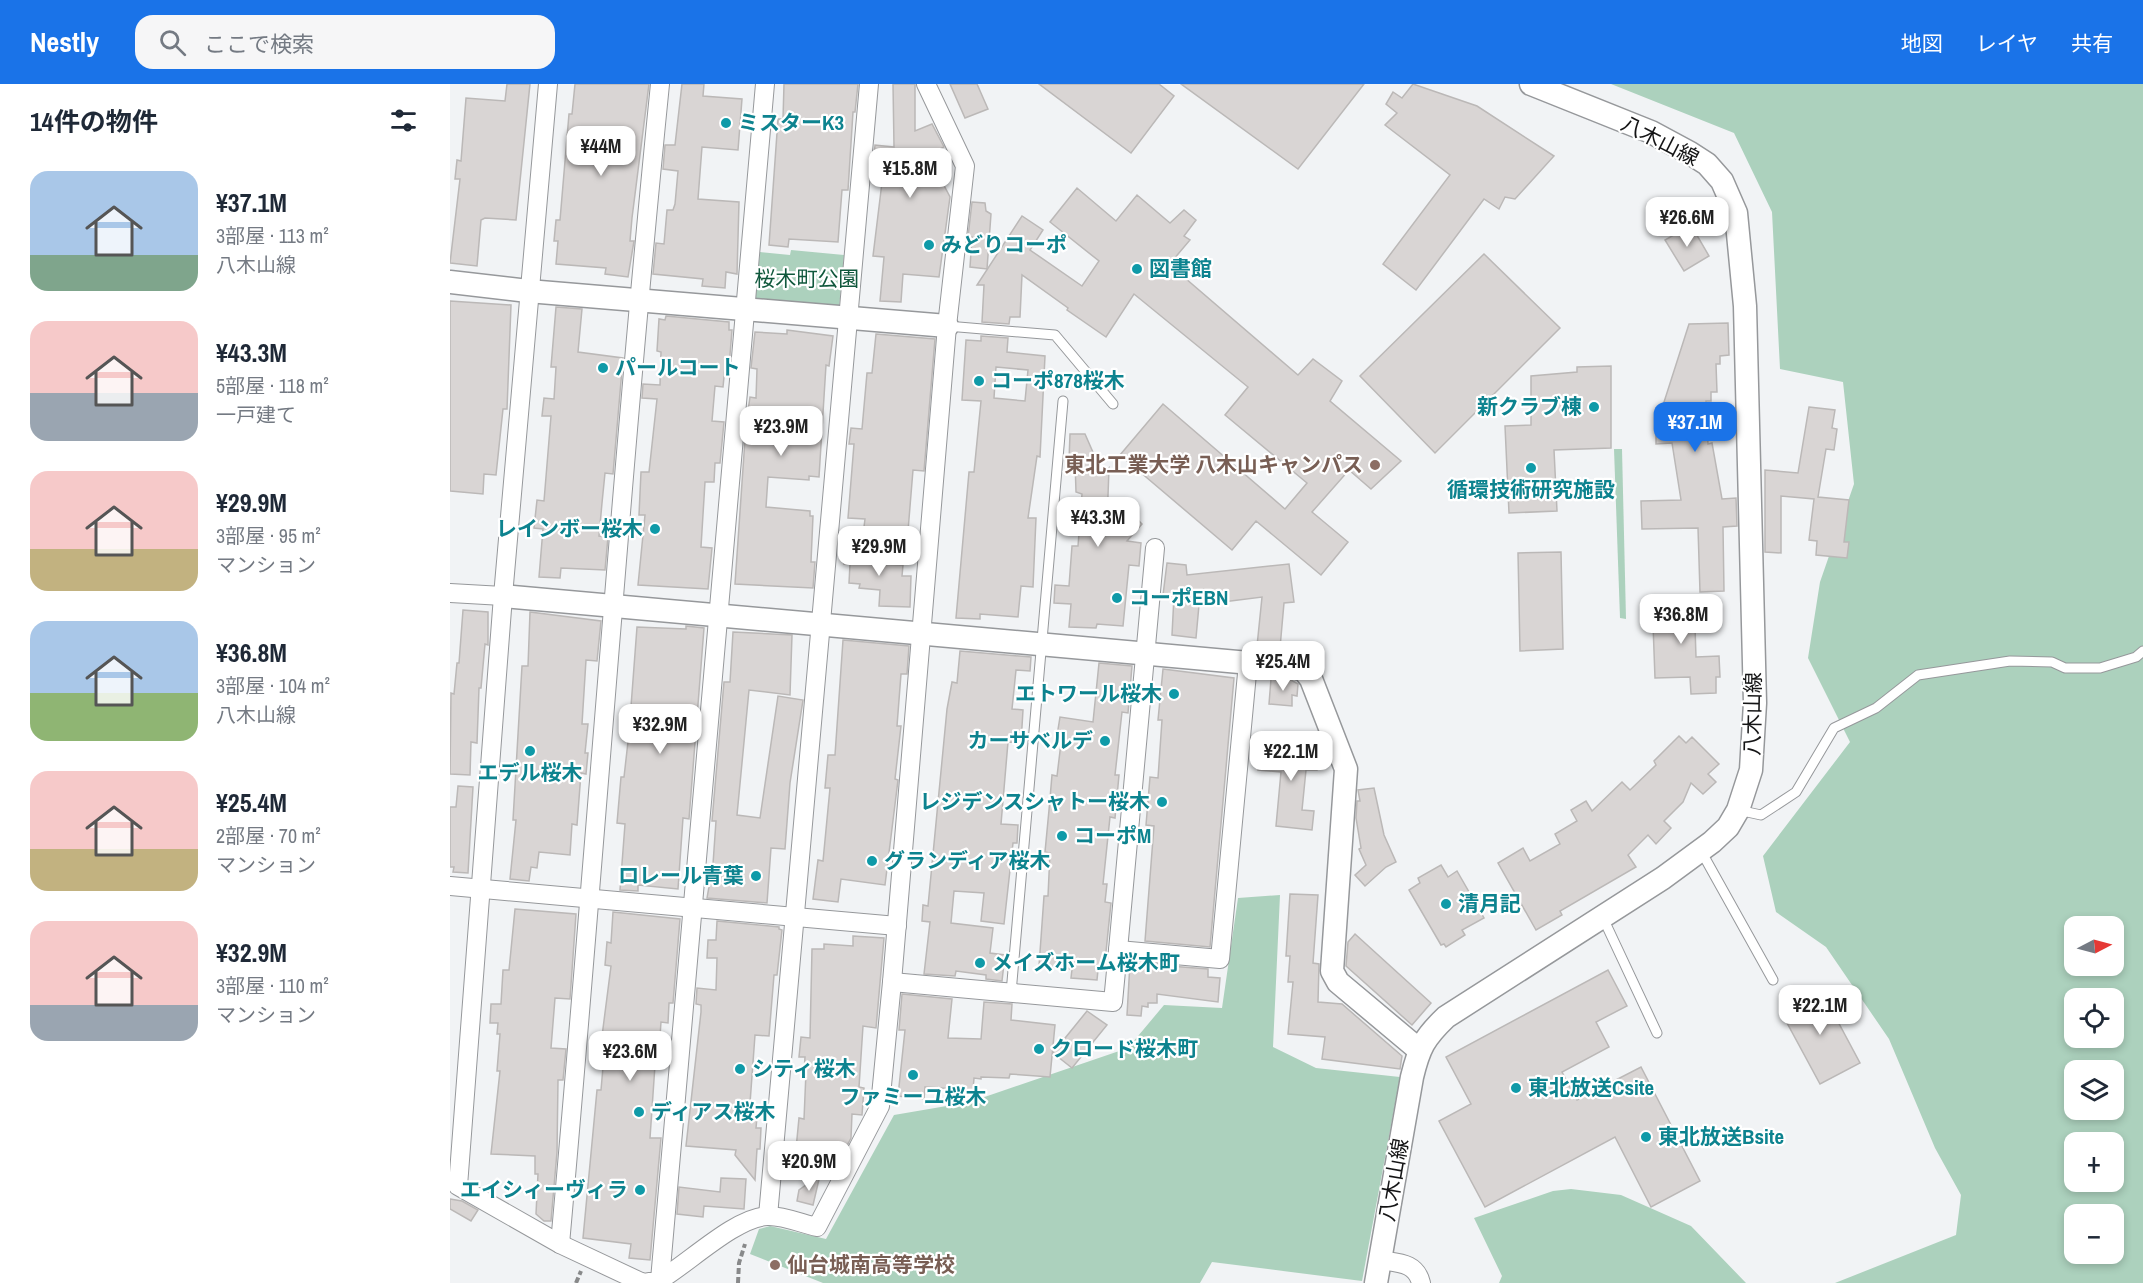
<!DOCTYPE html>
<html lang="ja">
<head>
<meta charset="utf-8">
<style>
	body { margin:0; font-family:"Archivo Narrow","Noto Sans JP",sans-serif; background:#f6f6f7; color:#1f2937; height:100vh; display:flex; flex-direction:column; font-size:22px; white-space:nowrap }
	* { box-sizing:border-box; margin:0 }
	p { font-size:20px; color:#747a83 }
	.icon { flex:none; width:33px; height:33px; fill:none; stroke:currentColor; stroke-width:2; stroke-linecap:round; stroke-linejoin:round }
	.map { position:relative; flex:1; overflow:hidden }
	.sheet { display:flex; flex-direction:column; background:#fff; width:450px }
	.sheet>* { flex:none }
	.needle { width:39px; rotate:84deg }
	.buttons { position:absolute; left:1614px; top:832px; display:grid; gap:12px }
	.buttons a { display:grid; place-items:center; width:60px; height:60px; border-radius:12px; background:#fff; box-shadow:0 3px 9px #0003; font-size:30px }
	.price { position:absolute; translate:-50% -51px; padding:0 14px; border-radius:12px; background:#fff; color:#222; font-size:20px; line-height:39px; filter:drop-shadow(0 2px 3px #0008) }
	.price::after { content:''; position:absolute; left:50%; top:36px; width:18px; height:14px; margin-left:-9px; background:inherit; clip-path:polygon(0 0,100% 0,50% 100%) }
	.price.on { background:#1a73e8; color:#fff }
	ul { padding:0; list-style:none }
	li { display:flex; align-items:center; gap:18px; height:150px; padding:0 30px }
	li span { display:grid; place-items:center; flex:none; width:168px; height:120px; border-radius:18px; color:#555 }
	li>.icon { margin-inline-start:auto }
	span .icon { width:72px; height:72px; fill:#fffc; stroke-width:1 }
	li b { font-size:26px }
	h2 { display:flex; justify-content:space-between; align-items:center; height:72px; padding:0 30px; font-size:26px }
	header { display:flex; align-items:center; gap:36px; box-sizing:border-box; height:84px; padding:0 30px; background:#1a73e8; color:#fff }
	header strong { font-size:28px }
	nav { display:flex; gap:33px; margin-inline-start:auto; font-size:21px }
	.search { width:420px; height:54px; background:#f6f6f7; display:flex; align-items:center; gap:15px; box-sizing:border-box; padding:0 21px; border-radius:18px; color:#747a83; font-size:22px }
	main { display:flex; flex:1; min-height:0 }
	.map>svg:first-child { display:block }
</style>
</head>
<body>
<header>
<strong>Nestly</strong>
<div class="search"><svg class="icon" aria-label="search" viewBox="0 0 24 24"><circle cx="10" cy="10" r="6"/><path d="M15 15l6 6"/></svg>ここで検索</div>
<nav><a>地図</a><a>レイヤ</a><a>共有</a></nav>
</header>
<main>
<section class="sheet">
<h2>14件の物件<svg class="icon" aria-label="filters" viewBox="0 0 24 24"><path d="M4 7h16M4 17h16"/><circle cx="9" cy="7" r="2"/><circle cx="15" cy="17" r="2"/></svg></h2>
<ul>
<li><span style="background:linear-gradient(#a9c7e8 70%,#7fa58c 0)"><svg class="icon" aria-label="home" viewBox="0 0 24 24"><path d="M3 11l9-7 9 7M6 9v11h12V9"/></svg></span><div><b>¥37.1M</b><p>3部屋 · 113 m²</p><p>八木山線</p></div></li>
<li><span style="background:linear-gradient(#f6c9c9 60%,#9aa5b1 0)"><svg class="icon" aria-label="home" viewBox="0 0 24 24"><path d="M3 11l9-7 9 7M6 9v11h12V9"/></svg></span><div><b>¥43.3M</b><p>5部屋 · 118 m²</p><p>一戸建て</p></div></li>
<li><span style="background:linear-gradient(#f6c9c9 65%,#c2b280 0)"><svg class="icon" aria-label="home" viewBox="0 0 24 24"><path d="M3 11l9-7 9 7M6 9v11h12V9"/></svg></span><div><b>¥29.9M</b><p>3部屋 · 95 m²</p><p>マンション</p></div></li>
<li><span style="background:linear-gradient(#a9c7e8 60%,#8fb573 0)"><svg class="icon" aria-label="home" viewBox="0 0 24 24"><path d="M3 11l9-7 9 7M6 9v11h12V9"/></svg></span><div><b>¥36.8M</b><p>3部屋 · 104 m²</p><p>八木山線</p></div></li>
<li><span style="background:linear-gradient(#f6c9c9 65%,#c2b280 0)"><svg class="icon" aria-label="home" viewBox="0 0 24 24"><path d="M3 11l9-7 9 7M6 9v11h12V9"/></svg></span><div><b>¥25.4M</b><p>2部屋 · 70 m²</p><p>マンション</p></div></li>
<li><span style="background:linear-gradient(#f6c9c9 70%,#9aa5b1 0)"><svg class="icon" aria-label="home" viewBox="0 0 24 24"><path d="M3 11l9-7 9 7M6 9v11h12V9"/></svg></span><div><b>¥32.9M</b><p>3部屋 · 110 m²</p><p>マンション</p></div></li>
</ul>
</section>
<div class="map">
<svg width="1693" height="1199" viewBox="0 0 1693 1199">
	<rect width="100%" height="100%" fill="#f1f3f5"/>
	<!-- green -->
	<g fill="#acd1bd" fill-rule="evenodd">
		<path d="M1161,0H1693V1199H1385L1506,1151L1511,1111L1485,1064L1439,955L1376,863L1326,828L1313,772L1400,658L1358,574L1370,498L1404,400L1393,298L1330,285L1322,128L1284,49ZM1624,843H1664V882H1624ZM1624,915H1664V954H1624ZM1624,987H1664V1026H1624ZM1624,1059H1664V1098H1624ZM1624,1131H1664V1170H1624Z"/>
		<polygon points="341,166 394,171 389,225 305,217 310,168 340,171"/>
		<polygon points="1164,365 1172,365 1176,535 1170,534"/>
		<polygon points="830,811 823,963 866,984 950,993 912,1197 762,1178 750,1199 373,1199 300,1170 309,1145 320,1142 376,1155 444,1031 520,1018 678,964 714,921 772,924 788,814"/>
		<polygon points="1121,1105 1171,1111 1241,1142 1296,1199 1049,1199 1052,1192 1024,1134 1103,1107"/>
	</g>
	<!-- building -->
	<g fill="#d9d5d4" stroke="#bbb8b7" stroke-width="1.5" fill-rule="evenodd">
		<polygon points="57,0 80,0 66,136 35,134 31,136 27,182 0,179 10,95 5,95 7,76 11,77 16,14 55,17"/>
		<polygon points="125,0 199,0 182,134 180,157 184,157 178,193 155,190 156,184 106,180 108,157 104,157 106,136 110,136 119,30 122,30"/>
		<polygon points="232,0 254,0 253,12 292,15 288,66 252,63 248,115 289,118 287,190 276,188 275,204 252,202 253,195 203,190 206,159 214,160 217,126 223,126 225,120 228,87 213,85 215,61 225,61"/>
		<polygon points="334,0 408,0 405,28 403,28 398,106 392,106 388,158 339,155 338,163 319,161 328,35 333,35"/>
		<polygon points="443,0 465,0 465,47 482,40 494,63 488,66 497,85 488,90 500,113 489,193 453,190 451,218 430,217 434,173 423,172 434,82 423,81 425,61 444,63"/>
		<polygon points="500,0 527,0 538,25 515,34"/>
		<polygon points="589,0 709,0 724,12 681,69"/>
		<polygon points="731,0 914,0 848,85"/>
		<polygon points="963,0 1027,22 1104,72 1065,115 1055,113 1049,125 1034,115 966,206 933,180 1000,91 935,41 947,29 936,20 943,8 952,14"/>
		<polygon points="627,104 666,137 687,111 720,139 734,126 746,136 734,152 740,156 723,176 737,186 735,194 848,291 863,275 892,297 880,317 951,377 921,405 899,386 862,428 898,458 871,491 806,437 782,466 670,371 713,320 835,425 857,399 775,331 798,303 684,210 656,253 617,226 618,224 572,191 570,233 560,233 559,240 532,238 534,201 527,201 572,132 593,146 580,166 632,202 649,177 600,138"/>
		<polygon points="522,118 535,119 536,127 541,130 537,185 520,183 522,153 518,153"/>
		<polygon points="1241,141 1259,172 1234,187 1215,156"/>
		<polygon points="1034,170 1110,244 985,369 910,292"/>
		<polygon points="0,217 61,221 57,325 53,325 46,391 34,390 33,410 0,407"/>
		<polygon points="106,223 132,225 128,268 173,274 163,390 155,389 152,419 149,452 158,453 155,486 111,484 110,494 89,493 93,445 84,444 87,416 94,417 101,332 92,332 94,314 104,315 106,283 101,283"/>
		<polygon points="216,232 279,238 279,246 282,246 279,283 275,283 273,303 265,302 262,337 274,338 270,379 265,379 264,398 255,398 251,463 262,464 258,505 188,501 195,431 189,431 191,388 199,388 207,315 192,314 193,300 210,301 211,268 207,267 209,235 215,236"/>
		<polygon points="1278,239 1279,271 1270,272 1270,280 1266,280 1267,308 1261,308 1261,317 1256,317 1258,360 1262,359 1272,415 1286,414 1287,442 1273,443 1274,507 1250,508 1248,444 1192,445 1191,417 1231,416 1222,359 1206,360 1206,343 1239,240"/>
		<polygon points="337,246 383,252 379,282 376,281 369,393 359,392 359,396 318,393 316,423 360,427 360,432 363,432 361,478 365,478 363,504 285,500 296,341 300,313 306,314 307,285 301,284 305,248 337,250"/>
		<polygon points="426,250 485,255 474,387 463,386 458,447 414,443 415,435 398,434 404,360 399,360 401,344 412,345 417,289 422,289"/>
		<path d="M531,252L558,254L557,268L595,272L590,373L587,372L578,434H586L583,503L571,502L568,533L530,530V535L506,534L519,388H524L531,317L512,316L516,256L531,257ZM546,283L578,286L575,317L544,314Z"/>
		<polygon points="1161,282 1161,364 1104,366 1107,427 1059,429 1055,342 1081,341 1081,292 1127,288 1127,283"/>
		<polygon points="1359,323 1385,326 1382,344 1387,345 1384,366 1376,365 1368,413 1399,416 1394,458 1399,458 1397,474 1366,471 1367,457 1359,456 1364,415 1331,412 1331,469 1315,468 1315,386 1348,389"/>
		<polygon points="620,350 635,350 653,391 659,384 657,439 674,422 692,440 677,457 691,459 689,482 679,481 673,542 647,540 646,544 619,543 621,520 604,519 605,501 619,502 622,462 628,462 632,410 626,408 625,377 619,377"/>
		<polygon points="395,464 427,466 426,480 453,481 452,492 461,492 460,523 429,522 430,506 409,504 410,500 399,499 400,480 394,480"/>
		<polygon points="1111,468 1113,565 1070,567 1068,469"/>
		<polygon points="717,479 736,481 737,491 839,480 844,518 834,519 830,564 807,562 812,513 749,521 746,554 722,551 724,512 713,511"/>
		<polygon points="1244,512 1246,573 1269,572 1270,593 1266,593 1266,609 1241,610 1240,593 1205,594 1202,513"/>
		<polygon points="13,526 38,528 38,561 35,560 31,604 29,604 27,659 21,658 20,691 0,690 1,609 4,610 7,579 9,579"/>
		<polygon points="80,528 151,537 147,577 136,576 132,640 138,640 135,669 138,669 136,690 131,689 127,741 122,740 120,771 89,768 87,784 81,783 79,797 60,795 66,736 63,736 72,582 78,582"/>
		<polygon points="236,542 254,544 239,735 233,734 228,805 188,801 188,807 170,806 175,740 167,739 171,693 174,693 179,649 187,543 236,545"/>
		<polygon points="283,548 342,551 340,611 299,606 287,731 310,734 328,612 353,616 340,699 335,765 321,764 317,819 257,814 263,780 266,737 262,737 274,598 280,598"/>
		<polygon points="393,556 459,562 457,590 451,590 447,642 451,642 445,695 448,696 435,801 391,795 388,818 363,815 368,776 373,777 380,704 375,704 378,671 385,671"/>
		<polygon points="510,567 581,573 580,587 566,586 562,625 573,626 571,659 558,658 551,740 568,741 567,759 563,759 554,840 531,837 534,809 504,807 501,839 543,844 540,869 555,871 552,897 536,895 536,891 506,887 505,892 474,890 480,838 472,837 473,821 478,822 497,625 502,598 507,599"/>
		<polygon points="649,579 682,582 678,629 672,628 665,691 669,691 665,734 660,733 653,800 657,800 655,818 661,819 654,887 648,886 647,896 621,894 622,885 589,882 594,812 598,812 600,769 595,768 599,726 602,691 607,692 611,659 606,658 610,633 643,638"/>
		<polygon points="713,585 784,594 760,863 695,857 704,742 696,741 700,693 708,694 712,636 708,636"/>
		<polygon points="821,595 841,596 848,600 847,612 842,611 842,622 819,620"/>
		<polygon points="1229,652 1236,659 1242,653 1269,680 1258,690 1266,698 1253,710 1241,699 1233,718 1214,737 1221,744 1206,760 1198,751 1178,771 1186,783 1110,827 1112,831 1086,846 1048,779 1073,764 1080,777 1110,760 1105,750 1127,737 1121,726 1136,717 1142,727 1172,698 1180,706 1206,681 1204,677"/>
		<polygon points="810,662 845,666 845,662 869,664 867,686 856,686 852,726 864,727 862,746 826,742 831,688 808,686"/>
		<polygon points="8,702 23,703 18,789 3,788 4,783 0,783 0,723 6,723"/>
		<polygon points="924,704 934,751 946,778 936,783 915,802 905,791 916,781 909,765 911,764 906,734 907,717 910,717 908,706"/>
		<polygon points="991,781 998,793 1007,787 1034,834 1012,846 1015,851 996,863 994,860 991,861 959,806 970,799 968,794"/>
		<polygon points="840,810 868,811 863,879 869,880 868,918 892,920 952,972 950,985 872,975 875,953 838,950 843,898 838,898 840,872 836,872"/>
		<polygon points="65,825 126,830 120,915 105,914 101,964 116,965 113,996 108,996 107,1068 101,1137 94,1137 86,1130 88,1090 85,1090 85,1072 41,1070 50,987 47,987 50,950 47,950 48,939 40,939 41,920 51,920 53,886 59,886"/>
		<polygon points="163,828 230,835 223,919 219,919 218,939 211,938 210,952 207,952 200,1054 211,1054 200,1176 179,1174 181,1160 133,1154 147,1006 151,1006 155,960 151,960 161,882 155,881 157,858 161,859"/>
		<polygon points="267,837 329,843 329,845 332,846 327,891 324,891 319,952 305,951 299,1033 307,1033 306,1044 311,1044 310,1065 307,1065 305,1096 285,1071 286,1066 236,1062 251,928 251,921 246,920 247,904 266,906 267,874 257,874 258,856 266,856"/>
		<polygon points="905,850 981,919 962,941 896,882 898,858"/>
		<polygon points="403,852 434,854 426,944 413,942 409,1003 414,1004 412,1031 402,1030 401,1054 392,1071 387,1071 382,1090 340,1088 341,1065 346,1065 349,1034 354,1035 356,988 354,988 355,973 349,973 351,953 360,954 362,865 374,865 374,860 403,862"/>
		<polygon points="680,879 758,885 758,893 770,894 768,918 707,910 707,919 698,919 698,923 692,922 691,932 677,931"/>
		<polygon points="1158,886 1177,922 1146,938 1159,963 1112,988 1127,1016 1191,983 1250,1097 1201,1123 1165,1053 1035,1123 989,1037 1021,1020 996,973"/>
		<polygon points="1370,904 1410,979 1370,1000 1330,926"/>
		<polygon points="452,910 502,915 498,954 531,955 534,918 562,920 561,936 605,941 600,993 560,990 559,994 531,993 531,995 524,994 523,1006 475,1003 474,1015 448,1012 455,946 449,946"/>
		<polygon points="637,927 657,941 622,984 603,969"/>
		<polygon points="370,1091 363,1121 347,1117 349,1106"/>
		<polygon points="271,1094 296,1095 294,1125 254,1122 253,1133 227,1130 229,1103 270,1108"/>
		<polygon points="0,1115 12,1117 28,1126 21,1137 0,1125"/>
	</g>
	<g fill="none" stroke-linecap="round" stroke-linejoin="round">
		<!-- service casing -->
		<g stroke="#96989b" stroke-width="11">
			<g id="service">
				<polyline points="497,242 605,251 663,320"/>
				<polyline points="1288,726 1311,731 1346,708 1384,644 1426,624 1468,591 1560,577 1602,578 1615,584 1650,584 1686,573 1693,567"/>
				<polyline points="1251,767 1323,896"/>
				<polyline points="1153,834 1207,949"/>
				<polyline points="561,909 613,317"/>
			</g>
		</g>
		<!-- minor casing -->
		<g stroke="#96989b" stroke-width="20">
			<g id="minor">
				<polyline points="98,0 53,512 8,1102 110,1160 193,1199 210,1196 315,0"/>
				<polyline points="0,509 53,512"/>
				<polyline points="0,802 447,842"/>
				<polyline points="668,866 705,464"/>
				<polyline points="442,898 663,918 668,866 770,875 798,579"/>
				<polyline points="318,1132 419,0"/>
				<path d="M110,1160C145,773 171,386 210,0"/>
				<path d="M930,1176C948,1179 966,1178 971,1199"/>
				<path d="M210,1196C240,1178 285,1134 317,1132C332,1131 353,1140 367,1143L430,1022L442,898L497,242L515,82L476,0"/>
			</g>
		</g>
		<!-- tertiary casing -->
		<g stroke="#96989b" stroke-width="25">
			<g id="tertiary">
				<polyline points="0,198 78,207 497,242"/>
				<polyline points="53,512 844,583 854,586 861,595 896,685 882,887 888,898 968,965"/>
				<path d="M926,1199L962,993C969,964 974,954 996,933L1213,794L1262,758L1278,743L1288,726L1301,686L1305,619L1295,222L1286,129L1272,97L1257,80L1240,69L1201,48L1081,0"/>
			</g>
		</g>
		<!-- path -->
		<g stroke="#88898a" stroke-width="4" stroke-dasharray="6 3" stroke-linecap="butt">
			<polyline points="126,1199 131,1187"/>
			<polyline points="288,1199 289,1179 295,1160"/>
		</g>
		<!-- service -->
		<use href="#service" stroke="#fff" stroke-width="9"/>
		<!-- minor -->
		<use href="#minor" stroke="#fff" stroke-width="18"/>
		<!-- tertiary -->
		<use href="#tertiary" stroke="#fff" stroke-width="22"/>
	</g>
	<!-- markers -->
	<g fill="#0f9aa8" stroke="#fff" stroke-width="2">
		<circle cx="276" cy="39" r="6"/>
		<circle cx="479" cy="161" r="6"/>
		<circle cx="687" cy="185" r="6"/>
		<circle cx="153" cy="284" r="6"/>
		<circle cx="529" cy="297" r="6"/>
		<circle cx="1144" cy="323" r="6"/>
		<circle cx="1081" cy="384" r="6"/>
		<circle cx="205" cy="445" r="6"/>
		<circle cx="667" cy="514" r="6"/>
		<circle cx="724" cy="610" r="6"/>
		<circle cx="655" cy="657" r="6"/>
		<circle cx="80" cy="667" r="6"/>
		<circle cx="712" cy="718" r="6"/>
		<circle cx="612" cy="752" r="6"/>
		<circle cx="422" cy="777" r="6"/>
		<circle cx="306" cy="792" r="6"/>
		<circle cx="996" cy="820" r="6"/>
		<circle cx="530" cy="879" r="6"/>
		<circle cx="589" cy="965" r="6"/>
		<circle cx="290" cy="985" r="6"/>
		<circle cx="463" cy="991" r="6"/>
		<circle cx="1066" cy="1004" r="6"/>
		<circle cx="189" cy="1028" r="6"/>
		<circle cx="1196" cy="1053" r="6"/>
		<circle cx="190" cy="1106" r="6"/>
	</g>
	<g fill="#8d6e63" stroke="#fff" stroke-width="2">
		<circle cx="925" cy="381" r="6"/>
		<circle cx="325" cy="1181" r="6"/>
	</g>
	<g text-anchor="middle" stroke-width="4.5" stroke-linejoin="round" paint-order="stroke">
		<!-- culture labels -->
		<g font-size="21" font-weight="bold" fill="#0d838f" stroke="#fff" text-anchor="start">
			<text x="288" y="46">ミスターK3</text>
			<text x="491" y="168">みどりコーポ</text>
			<text x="699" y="192">図書館</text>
			<text x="165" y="291">パールコート</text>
			<text x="541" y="304">コーポ878桜木</text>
			<text x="1132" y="330" text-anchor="end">新クラブ棟</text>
			<text x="1081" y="413" text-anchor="middle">循環技術研究施設</text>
			<text x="193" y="452" text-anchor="end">レインボー桜木</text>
			<text x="679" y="521">コーポEBN</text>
			<text x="712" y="617" text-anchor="end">エトワール桜木</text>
			<text x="643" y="664" text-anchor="end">カーサベルデ</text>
			<text x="80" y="696" text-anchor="middle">エデル桜木</text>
			<text x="700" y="725" text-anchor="end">レジデンスシャトー桜木</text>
			<text x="624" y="759">コーポM</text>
			<text x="434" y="784">グランディア桜木</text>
			<text x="294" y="799" text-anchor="end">ロレール青葉</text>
			<text x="1008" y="827">清月記</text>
			<text x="542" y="886">メイズホーム桜木町</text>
			<text x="601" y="972">クロード桜木町</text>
			<text x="302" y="992">シティ桜木</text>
			<text x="1078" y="1011">東北放送Csite</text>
			<text x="463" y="1020" text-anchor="middle">ファミーユ桜木</text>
			<text x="201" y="1035">ディアス桜木</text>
			<text x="1208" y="1060">東北放送Bsite</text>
			<text x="178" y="1113" text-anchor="end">エイシィーヴィラ</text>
		</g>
		<!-- street labels -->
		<g font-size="21" fill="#141415" stroke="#fff">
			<text transform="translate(1210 57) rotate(27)" y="7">八木山線</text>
			<text transform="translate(1303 630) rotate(-89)" y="7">八木山線</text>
			<text transform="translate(944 1096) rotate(-80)" y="7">八木山線</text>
		</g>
		<!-- park labels -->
		<g font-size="21" fill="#10583c" stroke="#fff">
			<text x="357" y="202">桜木町公園</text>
		</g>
		<!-- education labels -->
		<g font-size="21" font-weight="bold" fill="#785e54" stroke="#fff" text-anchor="end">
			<text x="913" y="388">東北工業大学 八木山キャンパス</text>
			<text x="337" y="1188" text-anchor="start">仙台城南高等学校</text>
		</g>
	</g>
</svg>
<div class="buttons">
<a><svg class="needle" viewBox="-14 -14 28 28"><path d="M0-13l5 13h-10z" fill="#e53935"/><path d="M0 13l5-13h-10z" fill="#747a83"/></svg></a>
<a><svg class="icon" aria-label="locate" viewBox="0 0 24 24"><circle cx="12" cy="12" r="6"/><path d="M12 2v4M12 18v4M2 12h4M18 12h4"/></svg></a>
<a><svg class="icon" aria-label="layers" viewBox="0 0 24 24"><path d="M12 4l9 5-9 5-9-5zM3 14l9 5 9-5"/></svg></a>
<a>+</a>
<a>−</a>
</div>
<b class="price" style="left:151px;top:93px">¥44M</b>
<b class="price" style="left:460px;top:115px">¥15.8M</b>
<b class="price" style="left:1237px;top:164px">¥26.6M</b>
<b class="price on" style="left:1245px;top:369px">¥37.1M</b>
<b class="price" style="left:331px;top:373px">¥23.9M</b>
<b class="price" style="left:648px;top:464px">¥43.3M</b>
<b class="price" style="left:429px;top:493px">¥29.9M</b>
<b class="price" style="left:1231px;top:561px">¥36.8M</b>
<b class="price" style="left:833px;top:608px">¥25.4M</b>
<b class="price" style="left:210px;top:671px">¥32.9M</b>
<b class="price" style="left:841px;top:698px">¥22.1M</b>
<b class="price" style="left:1370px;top:952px">¥22.1M</b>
<b class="price" style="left:180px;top:998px">¥23.6M</b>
<b class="price" style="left:359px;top:1108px">¥20.9M</b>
</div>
</main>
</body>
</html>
